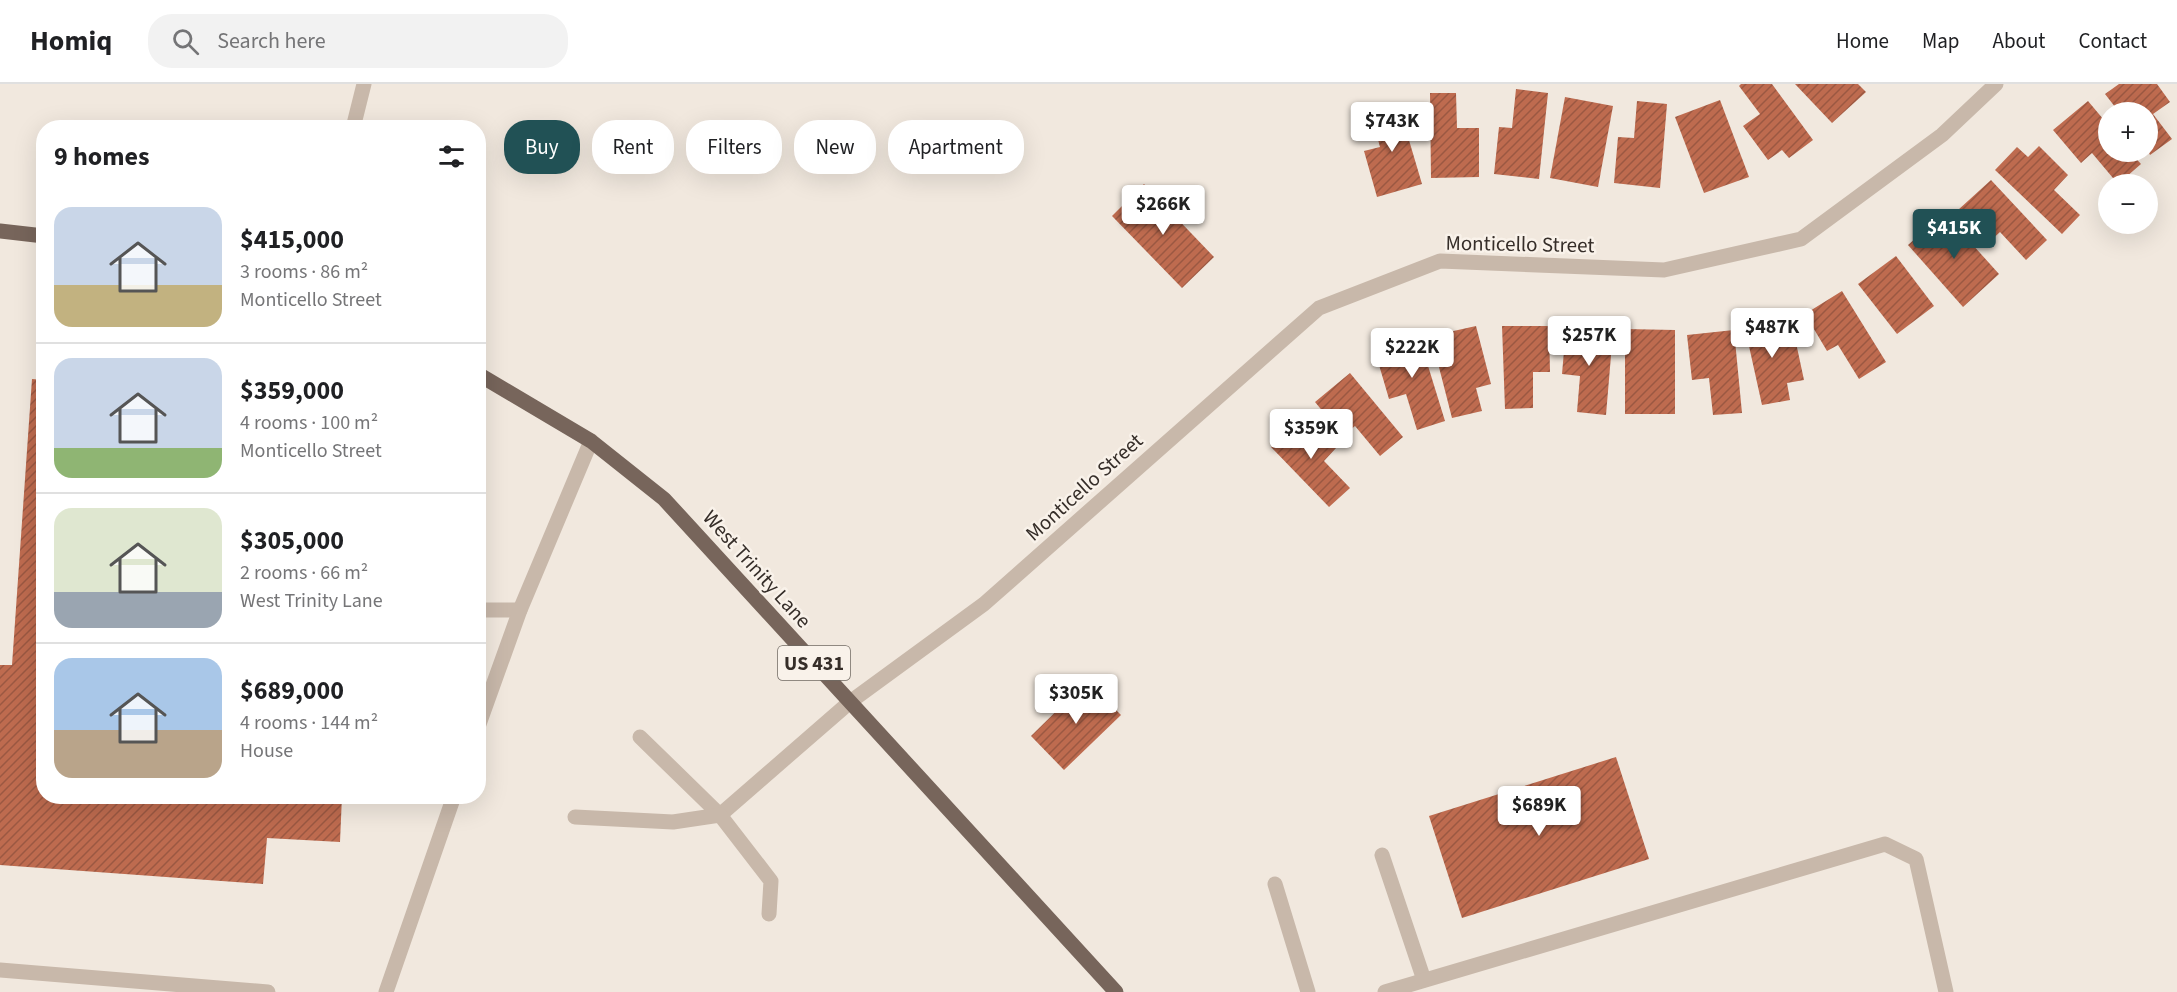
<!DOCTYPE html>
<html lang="en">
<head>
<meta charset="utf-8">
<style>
	body { margin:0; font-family:"Source Sans 3",sans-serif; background:#f2f2f2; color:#202124; height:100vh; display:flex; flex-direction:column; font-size:22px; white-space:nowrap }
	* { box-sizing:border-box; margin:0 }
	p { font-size:20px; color:#757577 }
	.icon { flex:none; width:33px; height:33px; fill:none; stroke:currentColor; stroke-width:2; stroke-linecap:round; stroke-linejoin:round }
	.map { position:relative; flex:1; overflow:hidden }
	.side { position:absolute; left:36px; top:36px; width:450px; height:684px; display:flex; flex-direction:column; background:#fff; border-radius:24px; box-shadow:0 6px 24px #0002 }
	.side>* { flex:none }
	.top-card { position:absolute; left:504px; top:36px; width:570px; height:54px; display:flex; gap:12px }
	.buttons { position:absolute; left:2098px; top:18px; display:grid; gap:12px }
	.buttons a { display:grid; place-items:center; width:60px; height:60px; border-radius:50%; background:#fff; box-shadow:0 6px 24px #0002; font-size:30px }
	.price { position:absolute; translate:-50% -51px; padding:0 14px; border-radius:6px; background:#fff; color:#222; font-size:20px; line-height:39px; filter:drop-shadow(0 2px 3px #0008) }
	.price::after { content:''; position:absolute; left:50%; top:36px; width:18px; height:14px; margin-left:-9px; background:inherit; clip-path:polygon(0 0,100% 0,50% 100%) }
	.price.active { background:#215155; color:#fff }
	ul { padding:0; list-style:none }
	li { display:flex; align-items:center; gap:18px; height:150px; padding:0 18px }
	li+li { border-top:2px solid #e0e0e0 }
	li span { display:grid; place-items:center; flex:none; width:168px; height:120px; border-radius:18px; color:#555 }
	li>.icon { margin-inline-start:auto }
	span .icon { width:72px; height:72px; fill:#fffc; stroke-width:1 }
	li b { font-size:26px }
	h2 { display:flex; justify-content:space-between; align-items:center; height:72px; padding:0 18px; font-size:26px }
	.tag { padding:0 21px; border-radius:24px; background:#fff; box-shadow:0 6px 24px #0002; font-size:21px; line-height:54px }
	.tag.active { background:#215155; color:#fff }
	header { display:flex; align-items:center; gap:36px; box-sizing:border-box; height:84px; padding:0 30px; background:#fff; border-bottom:2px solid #e0e0e0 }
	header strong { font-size:28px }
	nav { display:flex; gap:33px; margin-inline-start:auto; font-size:21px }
	.search { width:420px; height:54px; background:#f2f2f2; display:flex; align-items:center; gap:15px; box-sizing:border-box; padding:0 21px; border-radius:24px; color:#757577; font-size:22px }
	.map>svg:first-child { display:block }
</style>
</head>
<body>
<header>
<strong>Homiq</strong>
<div class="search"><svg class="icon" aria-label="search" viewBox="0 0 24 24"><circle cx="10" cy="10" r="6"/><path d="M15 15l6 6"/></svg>Search here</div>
<nav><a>Home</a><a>Map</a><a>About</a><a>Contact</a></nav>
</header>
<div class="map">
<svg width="2177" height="908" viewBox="0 0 2177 908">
	<defs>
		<pattern id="building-hatch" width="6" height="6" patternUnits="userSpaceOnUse" patternTransform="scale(1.5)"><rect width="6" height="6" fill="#be6b4f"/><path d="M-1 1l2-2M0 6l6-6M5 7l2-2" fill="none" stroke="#9b5842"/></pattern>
	</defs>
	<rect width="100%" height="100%" fill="#f1e8de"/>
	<!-- building -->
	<g fill="url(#building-hatch)">
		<polygon points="1741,0 1772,0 1813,56 1789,74 1782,66 1768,76 1743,42 1760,30 1739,2"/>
		<polygon points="1795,0 1858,0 1866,8 1832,39"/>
		<polygon points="2119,0 2157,0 2170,18 2153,30 2172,55 2150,71 2148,67 2148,28 2119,28 2105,10"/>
		<polygon points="1516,5 1548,9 1539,95 1494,90 1499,43 1512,44"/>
		<polygon points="1430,9 1456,9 1457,44 1479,44 1479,93 1431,94"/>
		<polygon points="1565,13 1613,22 1598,103 1550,94"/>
		<polygon points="1720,16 1749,93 1704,109 1675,33"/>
		<polygon points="1637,17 1667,20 1660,104 1614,99 1618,53 1634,54"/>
		<polygon points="2088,17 2109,42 2109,68 2130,68 2141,80 2118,100 2092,69 2081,79 2053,46"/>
		<polygon points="1398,19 1422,100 1377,113 1364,67 1380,63 1370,26"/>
		<polygon points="2039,62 2068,91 2054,106 2080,131 2062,150 1995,86 2017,63 2028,73"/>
		<polygon points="1991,96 2047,156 2026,176 2000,148 1988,159 1958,126"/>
		<polygon points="1144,100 1214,173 1182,204 1112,132"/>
		<polygon points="1944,129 1999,190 1963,223 1908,161"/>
		<polygon points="1896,172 1934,222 1897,250 1858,200"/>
		<polygon points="1842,207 1886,278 1859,295 1838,261 1827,267 1805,230"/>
		<polygon points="1773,229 1779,257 1795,254 1804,296 1787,299 1790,316 1762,321 1743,235"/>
		<polygon points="1476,242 1491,300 1476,304 1482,327 1452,334 1431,252"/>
		<polygon points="1502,242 1549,242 1550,288 1533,288 1533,324 1505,325"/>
		<polygon points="1566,244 1613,248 1606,331 1577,328 1580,292 1562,290"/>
		<polygon points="1625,245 1675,246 1675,330 1625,330"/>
		<polygon points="1417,246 1445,337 1417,346 1406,310 1389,315 1377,274 1394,269 1390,254"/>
		<polygon points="1734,246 1742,329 1713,331 1709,294 1692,296 1687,251"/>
		<polygon points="1350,289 1403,353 1380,372 1355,342 1343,352 1315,318"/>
		<polygon points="32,295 44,296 44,712 342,712 340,758 267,754 263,800 0,781 0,581 12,581"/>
		<polygon points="1305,331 1336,364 1324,377 1350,404 1329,423 1271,363"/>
		<polygon points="1087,597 1121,631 1064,686 1031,652"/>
		<polygon points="1616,673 1649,775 1462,834 1429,732"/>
	</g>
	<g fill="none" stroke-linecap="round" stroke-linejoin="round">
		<!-- service -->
		<g stroke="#c8b8aa" stroke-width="15">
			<polyline points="478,526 520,526"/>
			<polyline points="478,643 520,526 591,357"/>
			<polyline points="1382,771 1424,896"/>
			<polyline points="1275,800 1308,908"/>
			<polyline points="0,886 268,908"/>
			<polyline points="386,908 454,712"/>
			<polyline points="1385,908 1885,760 1916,775 1946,908"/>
		</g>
		<!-- minor -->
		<g stroke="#c8b8aa" stroke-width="15">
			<polyline points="640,653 720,731 850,618 984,520 1319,224 1440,177 1664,186 1801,155 1942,51 1996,0"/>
			<polyline points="575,733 673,738 720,731 771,797 769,830"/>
		</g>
		<!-- tertiary -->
		<polyline stroke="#c8b8aa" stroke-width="15" points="353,44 364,0"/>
		<!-- primary -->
		<g stroke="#77655b" stroke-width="15">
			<polyline points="0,147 44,152"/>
			<polyline points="478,290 591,357 664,415 1116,908"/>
		</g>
	</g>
	<g text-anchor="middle" stroke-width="5" stroke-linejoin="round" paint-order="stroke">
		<!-- shield labels -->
		<rect fill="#f9f2ea" stroke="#706963" stroke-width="1.5" x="778" y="562" width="72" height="34" rx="4.5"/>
		<g font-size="20" font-weight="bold" fill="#362e29">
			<text x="814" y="586">US 431</text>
		</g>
		<!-- street labels -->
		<g font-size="21" fill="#362e29" stroke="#f9f2ea">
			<text transform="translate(1520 160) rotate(1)" y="7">Monticello Street</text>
			<text transform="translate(1084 403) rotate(-42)" y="7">Monticello Street</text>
			<text transform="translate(757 485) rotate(48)" y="7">West Trinity Lane</text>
		</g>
	</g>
</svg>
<div class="buttons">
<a>+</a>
<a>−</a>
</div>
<b class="price" style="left:1392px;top:69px">$743K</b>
<b class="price" style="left:1163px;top:152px">$266K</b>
<b class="price active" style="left:1954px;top:176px">$415K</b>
<b class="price" style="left:1772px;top:275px">$487K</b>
<b class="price" style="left:1589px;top:283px">$257K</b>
<b class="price" style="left:1412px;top:295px">$222K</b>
<b class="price" style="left:1311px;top:376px">$359K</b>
<b class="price" style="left:1076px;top:641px">$305K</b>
<b class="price" style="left:1539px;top:753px">$689K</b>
<div class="top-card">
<a class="tag active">Buy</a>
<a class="tag">Rent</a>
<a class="tag">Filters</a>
<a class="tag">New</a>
<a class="tag">Apartment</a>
</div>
<section class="side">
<h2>9 homes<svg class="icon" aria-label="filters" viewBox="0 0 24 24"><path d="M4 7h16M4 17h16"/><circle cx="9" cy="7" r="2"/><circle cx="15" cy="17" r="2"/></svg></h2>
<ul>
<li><span style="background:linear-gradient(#c9d6e8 65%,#c2b280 0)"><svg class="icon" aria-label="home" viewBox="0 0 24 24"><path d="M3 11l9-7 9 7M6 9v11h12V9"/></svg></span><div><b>$415,000</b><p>3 rooms · 86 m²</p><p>Monticello Street</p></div></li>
<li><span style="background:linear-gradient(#c9d6e8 75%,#8fb573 0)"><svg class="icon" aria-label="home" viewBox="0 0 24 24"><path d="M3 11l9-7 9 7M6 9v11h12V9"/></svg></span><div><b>$359,000</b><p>4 rooms · 100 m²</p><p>Monticello Street</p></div></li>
<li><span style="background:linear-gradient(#dfe7d0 70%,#9aa5b1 0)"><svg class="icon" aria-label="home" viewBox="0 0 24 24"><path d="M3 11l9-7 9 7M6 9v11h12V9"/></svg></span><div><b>$305,000</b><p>2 rooms · 66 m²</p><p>West Trinity Lane</p></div></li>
<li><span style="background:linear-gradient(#a9c7e8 60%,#b9a48a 0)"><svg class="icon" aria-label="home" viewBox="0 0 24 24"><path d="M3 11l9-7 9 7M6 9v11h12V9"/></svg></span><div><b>$689,000</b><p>4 rooms · 144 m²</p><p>House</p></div></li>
</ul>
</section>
</div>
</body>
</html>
